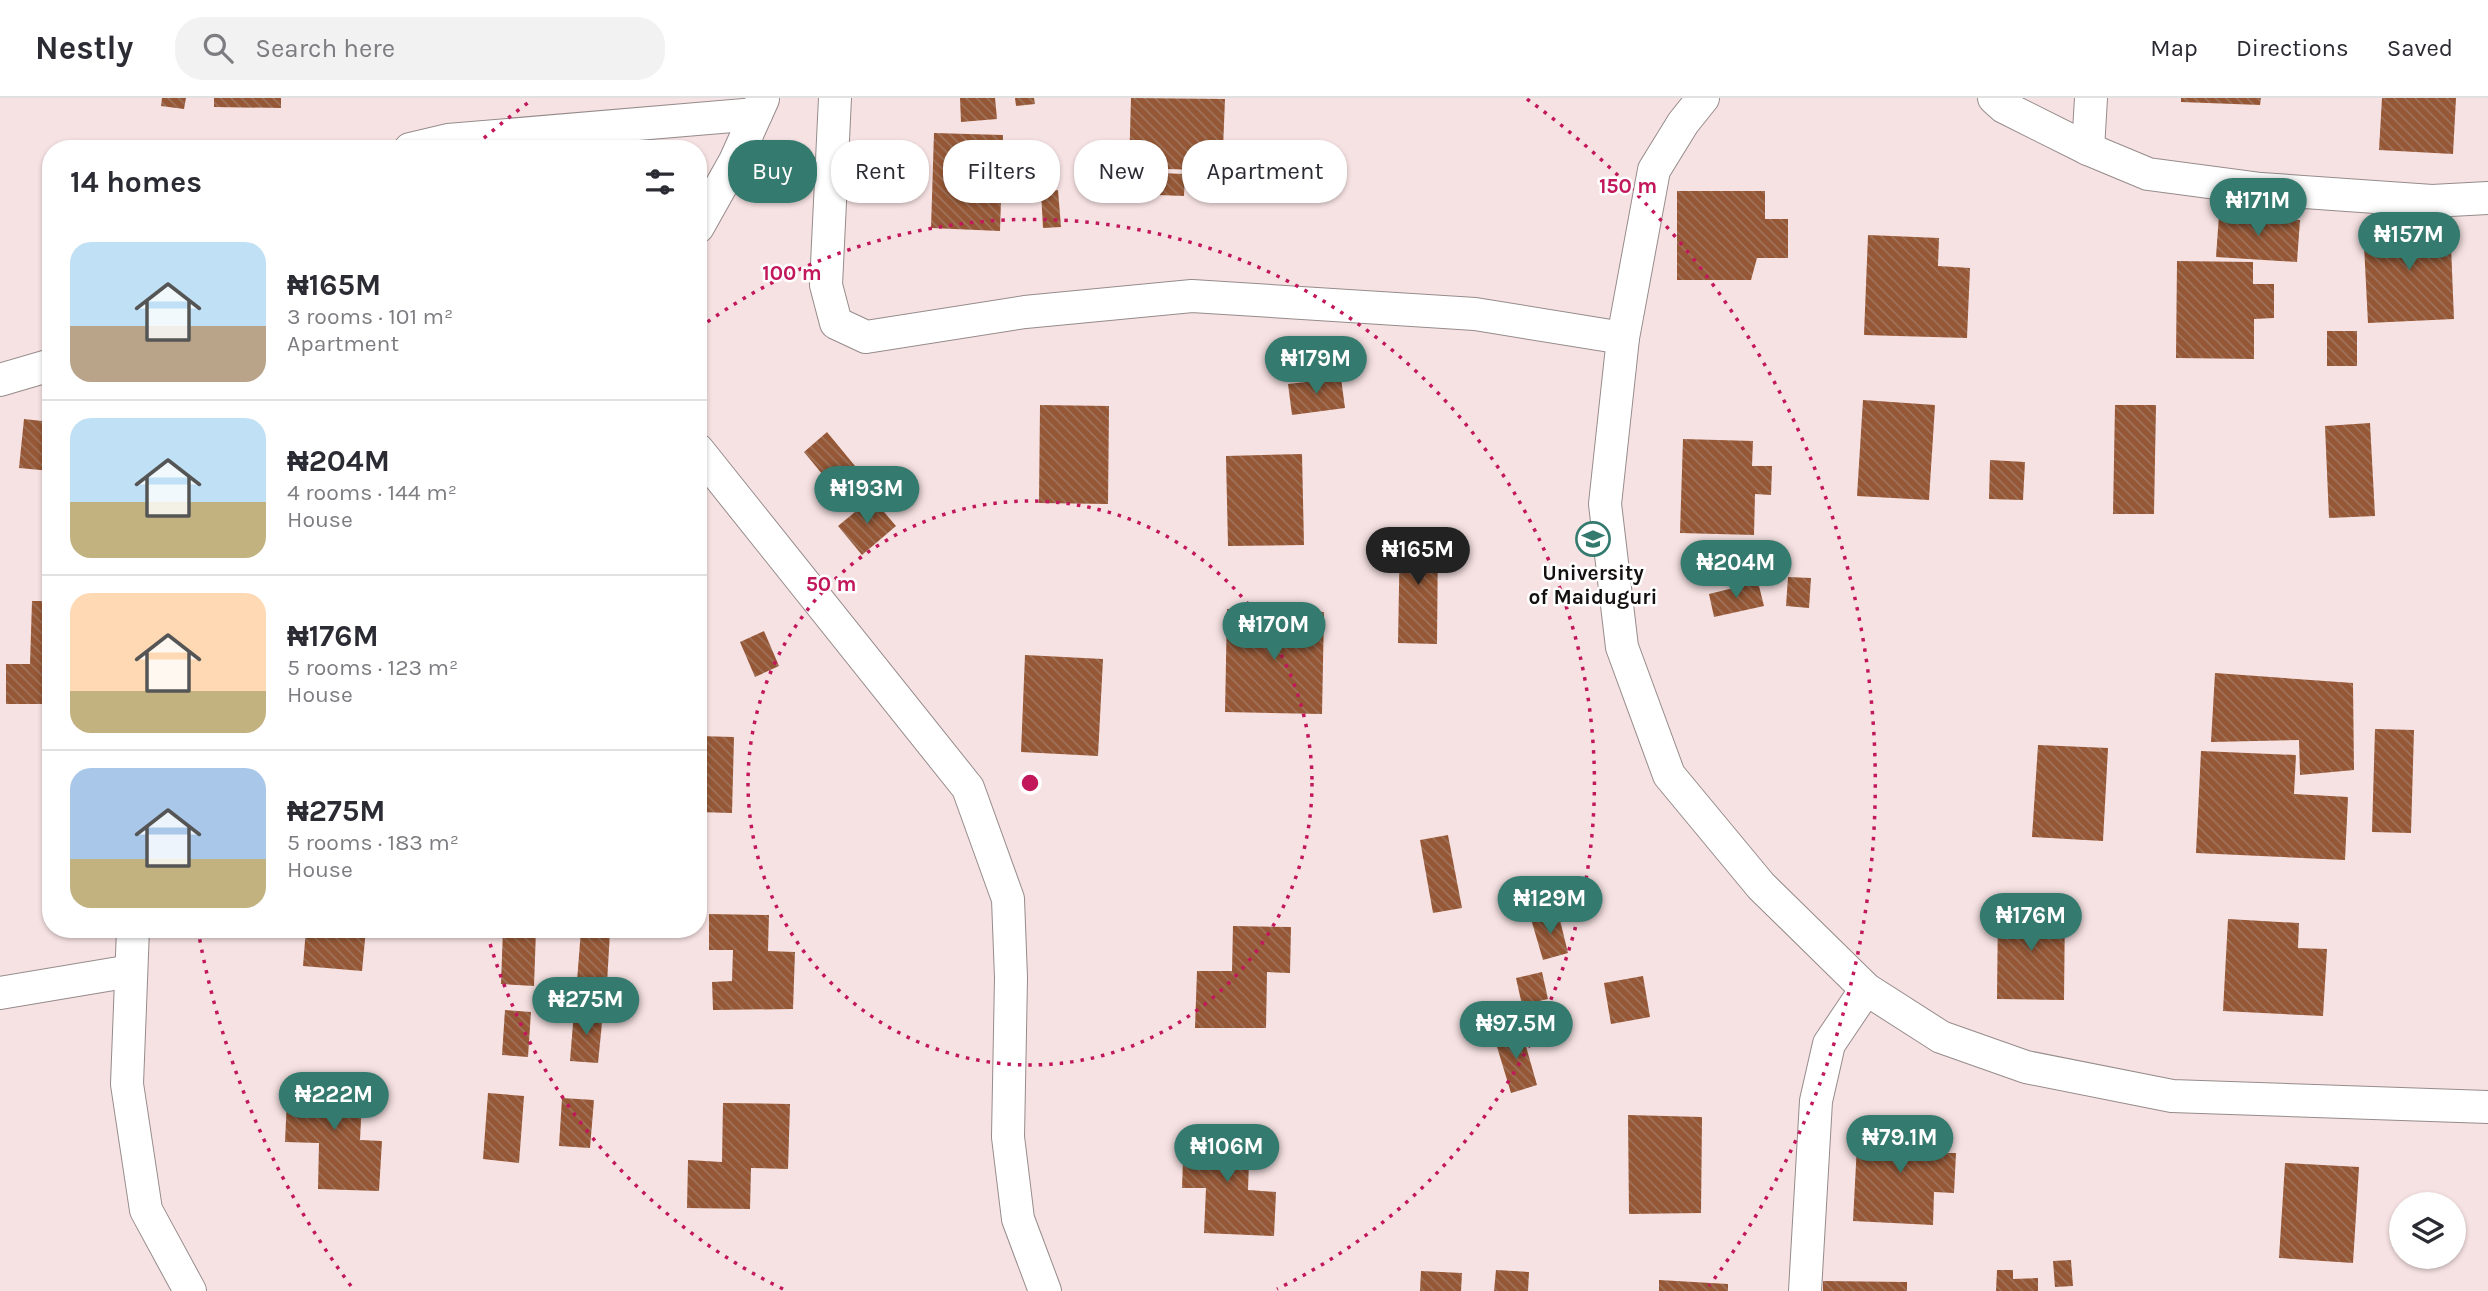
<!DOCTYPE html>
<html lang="en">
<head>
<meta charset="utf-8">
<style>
	body { margin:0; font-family:Karla,sans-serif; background:#f2f2f3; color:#2b2b33; height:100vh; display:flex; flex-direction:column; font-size:26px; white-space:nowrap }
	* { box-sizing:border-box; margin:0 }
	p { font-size:23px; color:#7c7c81 }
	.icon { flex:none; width:38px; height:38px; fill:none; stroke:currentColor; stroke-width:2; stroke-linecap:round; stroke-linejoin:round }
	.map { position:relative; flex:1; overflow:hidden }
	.panel { position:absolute; left:42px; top:42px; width:665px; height:798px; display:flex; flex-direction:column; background:#fff; border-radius:28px; box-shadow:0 2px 5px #0004 }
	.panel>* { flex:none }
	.hud { position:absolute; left:728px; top:42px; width:665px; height:63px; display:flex; gap:14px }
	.tools { position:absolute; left:2389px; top:1094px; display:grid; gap:14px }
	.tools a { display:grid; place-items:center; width:77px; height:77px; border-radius:50%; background:#fff; box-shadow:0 2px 5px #0004; font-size:35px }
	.price { position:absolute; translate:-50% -60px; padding:0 16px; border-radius:24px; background:#357a6e; color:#fff; font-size:23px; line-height:46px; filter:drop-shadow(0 2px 4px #0008) }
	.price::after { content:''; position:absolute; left:50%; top:42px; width:21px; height:16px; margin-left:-10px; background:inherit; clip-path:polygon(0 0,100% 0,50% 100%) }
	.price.on { background:#222; color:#fff }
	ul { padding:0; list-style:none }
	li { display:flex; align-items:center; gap:21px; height:175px; padding:0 28px }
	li+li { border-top:2px solid #e1e1e2 }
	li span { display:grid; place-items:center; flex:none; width:196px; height:140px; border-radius:21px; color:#555 }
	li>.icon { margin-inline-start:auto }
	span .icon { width:84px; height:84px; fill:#fffc; stroke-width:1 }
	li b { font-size:30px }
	h2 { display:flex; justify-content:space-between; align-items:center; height:84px; padding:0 28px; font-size:30px }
	.chip { padding:0 24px; border-radius:28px; background:#fff; box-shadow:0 2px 5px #0004; font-size:24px; line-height:63px }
	.chip.on { background:#357a6e; color:#fff }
	header { display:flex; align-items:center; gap:42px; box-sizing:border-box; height:98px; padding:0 35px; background:#fff; border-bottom:2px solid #e1e1e2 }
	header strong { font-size:33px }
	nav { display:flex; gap:38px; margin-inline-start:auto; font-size:24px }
	.search { width:490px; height:63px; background:#f2f2f3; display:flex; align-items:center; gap:18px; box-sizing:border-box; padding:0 24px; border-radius:28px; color:#7c7c81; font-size:26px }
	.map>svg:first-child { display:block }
</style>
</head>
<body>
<header>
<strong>Nestly</strong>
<div class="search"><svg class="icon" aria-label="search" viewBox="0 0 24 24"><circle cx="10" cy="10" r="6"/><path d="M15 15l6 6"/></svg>Search here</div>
<nav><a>Map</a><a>Directions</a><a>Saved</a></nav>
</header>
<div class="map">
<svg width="2488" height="1193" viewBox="0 0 2488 1193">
	<defs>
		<pattern id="building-back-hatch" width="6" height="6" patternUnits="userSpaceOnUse" patternTransform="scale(1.75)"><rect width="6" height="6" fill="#955735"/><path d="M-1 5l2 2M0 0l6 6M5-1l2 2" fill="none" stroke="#a0745c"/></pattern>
	</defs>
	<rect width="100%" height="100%" fill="#fef1f2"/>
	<!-- built -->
	<path fill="#f7e2e3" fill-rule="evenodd" d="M0,0H2488V1193H0ZM51,51H698V831H51ZM2401,1106H2454V1158H2401Z"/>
	<!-- building -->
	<g fill="url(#building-back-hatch)">
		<polygon points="162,0 186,0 184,11 161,8"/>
		<polygon points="214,0 281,0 281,10 214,9"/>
		<polygon points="960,0 995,0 997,21 961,24"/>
		<polygon points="1015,0 1034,0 1035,6 1016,8"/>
		<polygon points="1131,0 1225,1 1223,51 1203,50 1202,72 1129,70"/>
		<polygon points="2181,0 2261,0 2260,7 2181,4"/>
		<polygon points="2382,0 2456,0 2453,56 2379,52"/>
		<polygon points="934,35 1003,37 1000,133 931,130"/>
		<polygon points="134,43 178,47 178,51 133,51"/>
		<polygon points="283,45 321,46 321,51 283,51"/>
		<polygon points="1014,60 1027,60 1027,88 1015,88"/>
		<polygon points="1132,74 1185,76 1184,98 1131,96"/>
		<polygon points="1058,92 1061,129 1043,130 1041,94"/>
		<polygon points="1677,93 1765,93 1765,121 1788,121 1788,160 1757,160 1751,182 1677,182"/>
		<polygon points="2219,117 2300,122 2297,164 2216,159"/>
		<polygon points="2450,124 2454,221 2368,225 2363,128"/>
		<polygon points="1868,137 1939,140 1938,168 1970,170 1967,240 1864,237"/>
		<polygon points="2177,163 2253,164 2253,186 2274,186 2274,220 2254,221 2254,261 2176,260"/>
		<rect x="2327" y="233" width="30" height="35"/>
		<polygon points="1341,280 1345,310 1292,317 1288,286"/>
		<polygon points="1863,302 1935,307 1929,402 1857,398"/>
		<polygon points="1040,307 1109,308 1108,406 1039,405"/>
		<polygon points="2115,307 2156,307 2154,416 2113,416"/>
		<polygon points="24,321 51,324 51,373 19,370"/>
		<polygon points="2370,325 2375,418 2329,420 2325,328"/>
		<polygon points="827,334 855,368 832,388 804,354"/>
		<polygon points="1683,341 1753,343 1752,368 1772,368 1771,397 1755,396 1754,437 1680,435"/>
		<polygon points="1302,356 1304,447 1228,448 1226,358"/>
		<polygon points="1990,362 2025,364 2023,402 1989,401"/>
		<polygon points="49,386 51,386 51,433 45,432"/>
		<polygon points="872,400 896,428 862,457 838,428"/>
		<polygon points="1400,433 1438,433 1437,546 1398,545"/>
		<polygon points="1788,479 1811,480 1809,510 1786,508"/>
		<polygon points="1758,484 1764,508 1714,519 1709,496"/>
		<polygon points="32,503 51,503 51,606 6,606 6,566 30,566"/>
		<polygon points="1227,511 1324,514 1322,616 1225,614"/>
		<polygon points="764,533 779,568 755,579 740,544"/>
		<polygon points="1025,557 1103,561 1098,658 1021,654"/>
		<polygon points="2215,575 2353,585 2354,672 2300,677 2299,642 2211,644"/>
		<polygon points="2375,631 2414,632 2411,735 2372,734"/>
		<polygon points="698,638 734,639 732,715 698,714"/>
		<polygon points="2038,647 2108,650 2103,743 2032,739"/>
		<polygon points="2201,653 2296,657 2294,696 2348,699 2345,762 2196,755"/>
		<polygon points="1448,737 1462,810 1433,815 1420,742"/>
		<polygon points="1998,809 2065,809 2064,902 1997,901"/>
		<polygon points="1558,814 1568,855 1543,862 1531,821"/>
		<polygon points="709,816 769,817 768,853 795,854 793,911 713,912 712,884 732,883 733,852 709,852"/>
		<polygon points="2228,821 2299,825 2298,850 2327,851 2323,918 2223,913"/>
		<polygon points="1233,828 1291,829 1290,875 1267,874 1266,930 1195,930 1197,873 1232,873"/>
		<polygon points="306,831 366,831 362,873 303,868"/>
		<polygon points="503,831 536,832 534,888 501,886"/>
		<polygon points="581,832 610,834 607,885 577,883"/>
		<polygon points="1542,874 1548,901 1522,907 1516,880"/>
		<polygon points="1643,878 1650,919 1611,926 1604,885"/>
		<polygon points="505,912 531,914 528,959 502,957"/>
		<polygon points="574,913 603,915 598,965 570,963"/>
		<polygon points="1521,931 1537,987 1511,995 1494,939"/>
		<polygon points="288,980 363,983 360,1042 382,1043 379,1093 318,1091 319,1045 285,1044"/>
		<polygon points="488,995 524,998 519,1065 483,1061"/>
		<polygon points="562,1000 594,1002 590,1050 559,1048"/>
		<polygon points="723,1005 790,1006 788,1071 751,1070 750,1111 687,1110 688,1062 722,1064"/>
		<polygon points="1628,1017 1702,1019 1701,1115 1629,1116"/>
		<polygon points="1858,1028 1940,1031 1938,1055 1956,1055 1954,1095 1934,1094 1933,1127 1853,1123"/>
		<polygon points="1184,1033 1250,1035 1248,1092 1276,1094 1274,1138 1204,1135 1206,1090 1182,1090"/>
		<polygon points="2285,1065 2359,1069 2353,1165 2279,1160"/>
		<polygon points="2071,1162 2073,1188 2055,1189 2053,1163"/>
		<polygon points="1496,1172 1529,1174 1528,1193 1494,1193"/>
		<polygon points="1997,1172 2013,1172 2013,1181 2038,1180 2038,1193 1996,1193"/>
		<polygon points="1421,1173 1462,1175 1461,1193 1420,1193"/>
		<polygon points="1659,1182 1728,1186 1728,1193 1659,1193"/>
		<polygon points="1823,1183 1907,1184 1907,1193 1823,1193"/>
	</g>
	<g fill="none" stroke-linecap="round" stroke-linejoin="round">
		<!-- minor casing -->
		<g stroke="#968b8b" stroke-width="34">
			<g id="minor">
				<polyline points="835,0 826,187 836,225 866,239 1025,214 1192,198 1475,216 1623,240"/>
				<polyline points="1703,0 1683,25 1654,72 1623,240 1605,406 1622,549 1669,677 1761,788 1866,891 1941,939 2026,969 2172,998 2488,1009"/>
				<polyline points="1994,0 2004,9 2088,51 2148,76 2261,91 2432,103 2488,100"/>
				<polyline points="410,51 448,42 756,16"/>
				<polyline points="2088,51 2091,0"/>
				<polyline points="698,129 735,63 763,1"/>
				<polyline points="0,282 51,267"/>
				<polyline points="698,352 968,690 1008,801 1011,880 1008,1039 1018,1121 1045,1193"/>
				<polyline points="133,831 127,986 146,1112 190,1193"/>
				<polyline points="0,895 131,873"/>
				<polyline points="1805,1193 1816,1003 1829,946 1866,891"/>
			</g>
		</g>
		<!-- minor -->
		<use href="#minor" stroke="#fff" stroke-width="32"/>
	</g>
	<!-- distance rings -->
	<g fill="none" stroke="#c2185b" stroke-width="3.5" stroke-dasharray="3.5 7">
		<circle cx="1030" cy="685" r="282"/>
		<path d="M783 1191A563 563 0 0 1 487 835M699 230A563 563 0 1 1 1277 1191"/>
		<path d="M351 1188A845 845 0 0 1 198 832M476 47A845 845 0 0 1 533 1M1527 1A845 845 0 0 1 1709 1188"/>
	</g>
	<!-- icons -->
	<defs>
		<g id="university-ring" transform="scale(1.75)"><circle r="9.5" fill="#fff" stroke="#357a6e" stroke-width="1.5"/><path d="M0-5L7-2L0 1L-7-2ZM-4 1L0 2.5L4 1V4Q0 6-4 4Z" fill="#357a6e"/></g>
	</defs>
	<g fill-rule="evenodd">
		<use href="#university-ring" x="1593" y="441"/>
	</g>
	<g text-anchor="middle" stroke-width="5" stroke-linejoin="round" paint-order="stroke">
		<!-- poi labels -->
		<g font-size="21" font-weight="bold" fill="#151111" stroke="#fff">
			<text x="1593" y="482">University<tspan x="1593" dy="24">of Maiduguri</tspan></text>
		</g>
	</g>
	<circle cx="1030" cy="685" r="10" fill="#c2185b" stroke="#fff" stroke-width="3.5"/>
	<g font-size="21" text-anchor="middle" font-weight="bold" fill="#c2185b" stroke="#fff" stroke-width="5" stroke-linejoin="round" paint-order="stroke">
		<text x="1628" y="95">150 m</text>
		<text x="792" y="182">100 m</text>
		<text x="831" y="493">50 m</text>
	</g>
</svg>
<div class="tools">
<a><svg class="icon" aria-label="layers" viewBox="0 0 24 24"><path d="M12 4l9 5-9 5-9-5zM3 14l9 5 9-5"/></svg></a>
</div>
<b class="price" style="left:2258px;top:140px">₦171M</b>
<b class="price" style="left:2409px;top:174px">₦157M</b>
<b class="price" style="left:1316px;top:298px">₦179M</b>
<b class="price" style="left:867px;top:428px">₦193M</b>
<b class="price on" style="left:1418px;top:489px">₦165M</b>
<b class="price" style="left:1736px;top:502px">₦204M</b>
<b class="price" style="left:1274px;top:564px">₦170M</b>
<b class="price" style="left:1550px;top:838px">₦129M</b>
<b class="price" style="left:2031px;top:855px">₦176M</b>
<b class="price" style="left:586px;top:939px">₦275M</b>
<b class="price" style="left:1516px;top:963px">₦97.5M</b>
<b class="price" style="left:334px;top:1034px">₦222M</b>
<b class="price" style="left:1900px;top:1077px">₦79.1M</b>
<b class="price" style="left:1227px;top:1086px">₦106M</b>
<div class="hud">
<a class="chip on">Buy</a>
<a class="chip">Rent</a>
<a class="chip">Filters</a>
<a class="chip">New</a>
<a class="chip">Apartment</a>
</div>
<section class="panel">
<h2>14 homes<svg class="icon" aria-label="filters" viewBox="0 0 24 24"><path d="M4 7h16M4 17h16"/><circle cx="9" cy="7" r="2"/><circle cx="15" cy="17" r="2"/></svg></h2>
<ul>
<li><span style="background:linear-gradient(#bfe0f5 60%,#b9a48a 0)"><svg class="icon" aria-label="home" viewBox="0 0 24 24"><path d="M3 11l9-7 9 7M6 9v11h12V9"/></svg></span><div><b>₦165M</b><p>3 rooms · 101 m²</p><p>Apartment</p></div></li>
<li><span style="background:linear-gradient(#bfe0f5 60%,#c2b280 0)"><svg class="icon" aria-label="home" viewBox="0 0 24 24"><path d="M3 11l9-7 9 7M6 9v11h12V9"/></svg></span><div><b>₦204M</b><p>4 rooms · 144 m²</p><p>House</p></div></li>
<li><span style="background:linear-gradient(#ffd9b3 70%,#c2b280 0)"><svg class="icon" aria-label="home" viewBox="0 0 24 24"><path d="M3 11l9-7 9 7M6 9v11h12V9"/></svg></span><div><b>₦176M</b><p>5 rooms · 123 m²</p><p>House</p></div></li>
<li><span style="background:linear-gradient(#a9c7e8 65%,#c2b280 0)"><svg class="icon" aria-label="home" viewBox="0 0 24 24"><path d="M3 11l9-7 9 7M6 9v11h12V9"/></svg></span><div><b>₦275M</b><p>5 rooms · 183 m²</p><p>House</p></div></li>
</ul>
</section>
</div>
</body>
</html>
